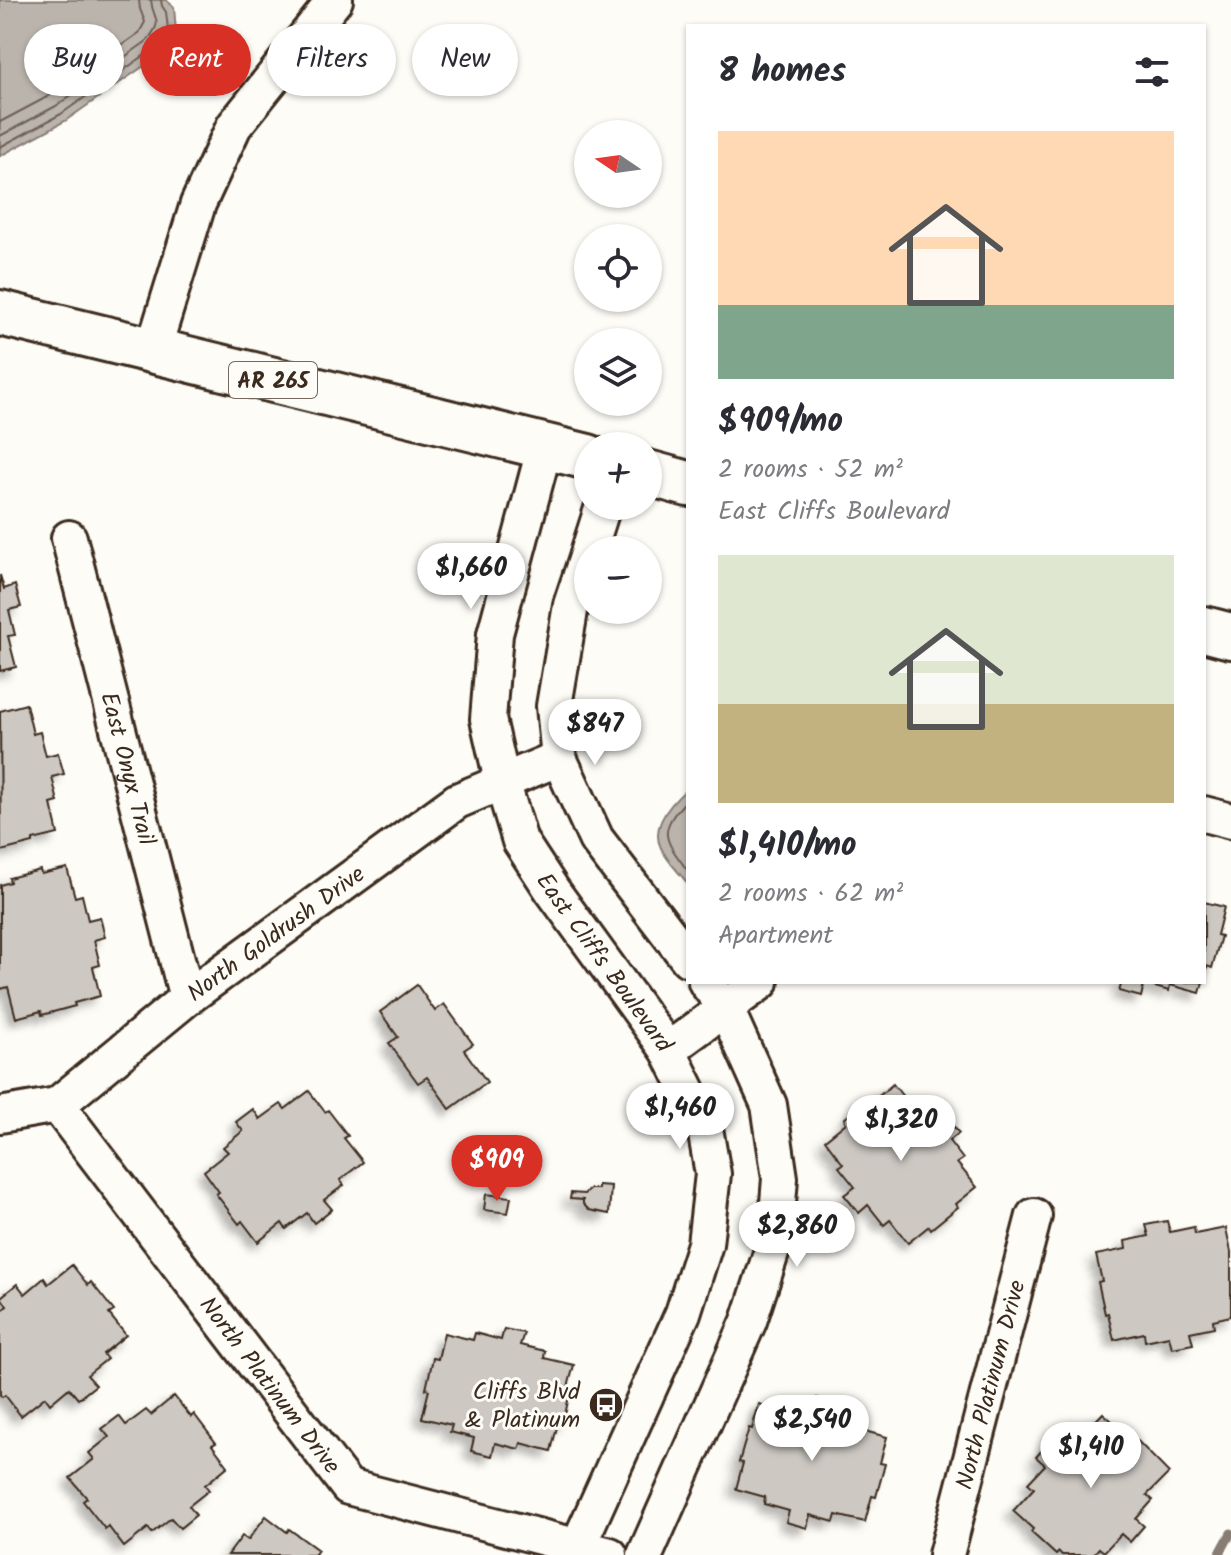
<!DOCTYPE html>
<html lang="en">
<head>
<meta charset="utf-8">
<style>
	body { margin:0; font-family:Kalam,sans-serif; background:#f7f7f7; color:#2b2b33; height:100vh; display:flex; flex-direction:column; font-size:30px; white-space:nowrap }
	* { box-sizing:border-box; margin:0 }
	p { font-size:26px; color:#7c7c81 }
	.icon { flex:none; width:44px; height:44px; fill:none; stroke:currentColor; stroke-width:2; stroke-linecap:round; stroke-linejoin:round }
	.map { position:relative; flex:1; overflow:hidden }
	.panel { position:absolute; left:686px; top:24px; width:520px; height:960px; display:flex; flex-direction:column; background:#fff; border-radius:0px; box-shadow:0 2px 6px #0004 }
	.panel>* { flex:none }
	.guide { position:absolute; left:24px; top:24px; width:542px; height:72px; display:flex; gap:16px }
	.needle { width:52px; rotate:283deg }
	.controls { position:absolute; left:574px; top:120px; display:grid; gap:16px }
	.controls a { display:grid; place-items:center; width:88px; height:88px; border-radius:50%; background:#fff; box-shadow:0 2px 6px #0004; font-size:40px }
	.price { position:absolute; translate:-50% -68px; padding:0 18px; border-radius:28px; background:#fff; color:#222; font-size:26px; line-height:52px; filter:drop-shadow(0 2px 4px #0008) }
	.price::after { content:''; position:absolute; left:50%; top:48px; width:24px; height:18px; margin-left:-12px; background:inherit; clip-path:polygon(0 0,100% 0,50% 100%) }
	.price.current { background:#d93025; color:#fff }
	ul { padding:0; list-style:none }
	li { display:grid; align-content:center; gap:16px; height:424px; padding:0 32px }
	li span { display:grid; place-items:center; height:248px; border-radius:0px; color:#555 }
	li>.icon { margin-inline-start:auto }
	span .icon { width:144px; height:144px; fill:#fffc; stroke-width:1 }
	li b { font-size:34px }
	h2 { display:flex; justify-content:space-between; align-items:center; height:96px; padding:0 32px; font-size:34px }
	.tag { padding:0 28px; border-radius:36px; background:#fff; box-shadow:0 2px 6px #0004; font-size:28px; line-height:72px }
	.tag.current { background:#d93025; color:#fff }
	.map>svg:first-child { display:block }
</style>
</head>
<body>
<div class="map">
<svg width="1231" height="1555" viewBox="0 0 1231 1555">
	<defs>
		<filter id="shadow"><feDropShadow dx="-7" dy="7" stdDeviation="4" flood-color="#0004"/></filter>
	</defs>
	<rect width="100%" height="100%" fill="#fdfcf7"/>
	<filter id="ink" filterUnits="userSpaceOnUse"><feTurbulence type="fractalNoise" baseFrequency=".0125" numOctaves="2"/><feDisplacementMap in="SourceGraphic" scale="16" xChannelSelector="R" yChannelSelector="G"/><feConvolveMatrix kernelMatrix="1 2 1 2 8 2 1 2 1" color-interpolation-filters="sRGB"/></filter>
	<g filter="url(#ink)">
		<!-- water -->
		<g fill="#bbb4ad" stroke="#887d74" stroke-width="2">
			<polygon points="0,0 166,0 174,7 176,32 161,54 65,121 0,156"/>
			<path d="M688,788V884C680,873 667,861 661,848C650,826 672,802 688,788Z"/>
		</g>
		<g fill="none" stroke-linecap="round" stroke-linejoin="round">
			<!-- shore -->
			<g stroke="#6e6157" stroke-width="2">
				<polyline points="0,122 49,96 139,33 145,22 140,9 139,0"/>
				<path d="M0,136L56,106L147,41C165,17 153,23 151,0"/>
				<polyline points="0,147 61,114 155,48 168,29 166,12 162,6 161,0"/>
				<path d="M688,799C656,831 664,839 688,871"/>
			</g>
			<!-- stream -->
			<polyline stroke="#887d74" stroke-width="9" points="1219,1555 1231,1533"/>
		</g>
		<!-- building -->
		<g fill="#cdc8c2" stroke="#3b2a1e" stroke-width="2" filter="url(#shadow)">
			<polygon points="0,575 4,589 15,585 21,607 9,610 15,635 8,636 16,667 0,671"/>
			<polygon points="26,704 33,734 40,732 46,756 58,753 64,774 52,777 58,802 51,804 58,834 33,840 33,843 1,851 0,711"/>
			<polygon points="67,868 75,897 82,895 88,920 100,917 105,937 94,940 100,965 93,967 100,996 74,1003 75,1006 42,1015 41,1011 16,1018 8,987 1,989 0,986 0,885 10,882 9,878 40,870 41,874"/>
			<polygon points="1204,902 1224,907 1217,935 1221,936 1212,968 1207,966 1204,977"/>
			<polygon points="1122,982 1203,982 1200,993 1170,985 1169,991 1144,984 1141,997 1119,991"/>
			<polygon points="417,985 435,1011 444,1004 473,1044 464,1050 487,1082 450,1109 427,1077 418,1083 389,1043 398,1037 380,1012"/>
			<polygon points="893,1084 912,1108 919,1103 933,1119 942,1112 959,1133 949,1141 963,1159 957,1163 977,1187 956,1204 958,1207 931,1229 929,1226 908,1243 890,1220 884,1225 868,1205 859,1213 844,1195 855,1187 839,1167 843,1164 825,1140 846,1123 844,1119 870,1098 873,1101"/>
			<polygon points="309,1091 325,1112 328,1110 348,1136 344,1138 363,1162 340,1180 344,1185 324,1200 332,1209 314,1223 307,1213 286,1229 282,1223 258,1242 242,1221 239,1224 216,1194 219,1192 204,1171 228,1152 223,1147 243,1131 236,1122 253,1109 260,1119 281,1104 285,1109"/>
			<polygon points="598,1185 611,1186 609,1214 589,1210 583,1204 583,1200 570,1199 571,1193 584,1194 590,1189 598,1189"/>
			<polygon points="486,1194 511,1197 508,1213 484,1210"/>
			<polygon points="1167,1221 1170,1232 1194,1227 1195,1234 1226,1228 1231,1252 1231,1316 1213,1320 1214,1327 1190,1332 1193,1344 1172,1348 1169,1336 1145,1341 1144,1333 1114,1340 1108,1313 1105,1314 1098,1282 1102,1281 1096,1255 1126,1249 1125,1241 1149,1236 1146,1225"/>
			<polygon points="72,1265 88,1285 91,1282 114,1311 109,1314 126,1335 103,1354 107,1359 87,1375 96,1385 78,1399 69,1388 50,1404 45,1397 21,1416 5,1395 2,1397 0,1395 0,1312 7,1306 1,1297 17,1284 25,1294 44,1278 48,1284"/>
			<polygon points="504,1329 524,1333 520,1345 545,1351 544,1358 574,1365 567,1391 570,1392 563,1424 558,1423 551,1451 521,1443 519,1449 495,1443 492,1456 471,1451 474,1438 450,1432 452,1425 422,1418 429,1390 426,1389 433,1358 438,1359 444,1333 473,1340 475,1333 501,1340"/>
			<polygon points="174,1396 191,1417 194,1414 216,1443 212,1445 228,1466 205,1485 209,1490 189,1506 196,1515 180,1528 171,1518 152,1533 148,1528 124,1547 108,1526 105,1529 83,1501 87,1498 70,1478 94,1459 89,1453 109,1437 102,1429 119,1416 126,1425 146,1410 151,1415"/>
			<polygon points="817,1398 838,1404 835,1416 859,1423 857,1429 887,1437 880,1463 885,1464 876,1497 872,1496 865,1522 836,1515 834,1522 810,1515 807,1528 786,1522 789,1511 764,1504 765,1497 736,1489 743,1463 739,1462 749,1428 752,1429 759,1404 788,1412 789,1404 814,1411"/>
			<polygon points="1103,1413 1123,1431 1125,1428 1169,1473 1147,1495 1153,1500 1136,1519 1144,1526 1130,1542 1121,1534 1104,1552 1099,1548 1093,1555 1062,1555 1059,1552 1056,1555 1031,1532 1033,1529 1013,1511 1034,1488 1028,1483 1045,1465 1036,1457 1051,1440 1060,1449 1077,1430 1082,1435"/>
			<polygon points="266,1516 287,1532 289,1529 318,1550 315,1554 316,1555 228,1555 242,1536 248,1540"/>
		</g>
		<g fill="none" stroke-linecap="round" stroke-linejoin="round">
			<!-- minor casing -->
			<g stroke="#3b2a1e" stroke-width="40">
				<g id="minor">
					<polyline points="153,350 198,204 234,126 335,0"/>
					<path id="s1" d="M545,446L495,634L488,719L502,781L520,841L552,890L668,1050L704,1123L713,1174L705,1244L683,1313L574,1555"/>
					<path id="s2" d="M69,538L187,998"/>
					<polyline points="589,550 603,506"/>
					<polyline points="588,554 571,605 554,706 559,758 596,839 688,959"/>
					<polyline points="1204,814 1231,821"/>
					<polyline points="668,1050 761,982"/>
					<path id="s3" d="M57,1105L348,1487L610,1555"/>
					<path id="s4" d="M0,1115L57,1105L187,998L457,801L559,758"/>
					<polyline points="645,1555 749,1321 775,1241 780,1178 769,1105 726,1009 706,982"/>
					<path id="s5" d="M946,1555L1034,1216"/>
				</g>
			</g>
			<!-- major casing -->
			<g stroke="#3b2a1e" stroke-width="50">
				<g id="major">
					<polyline points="0,313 588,457"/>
					<polyline points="648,473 688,484"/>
					<polyline points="1204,629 1231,636"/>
				</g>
			</g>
			<!-- minor -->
			<use href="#minor" stroke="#fdfcf7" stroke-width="34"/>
			<!-- major -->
			<use href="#major" stroke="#fdfcf7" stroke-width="44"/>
		</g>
	</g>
	<!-- icons -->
	<defs>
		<g id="bus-disc" transform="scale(1.8)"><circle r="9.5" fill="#3b2a1e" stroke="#fdfcf7"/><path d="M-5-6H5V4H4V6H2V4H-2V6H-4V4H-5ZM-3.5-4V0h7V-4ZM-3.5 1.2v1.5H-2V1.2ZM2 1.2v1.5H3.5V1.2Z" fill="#fff"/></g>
	</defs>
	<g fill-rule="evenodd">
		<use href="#bus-disc" x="606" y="1405"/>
	</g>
	<g text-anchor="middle" stroke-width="6" stroke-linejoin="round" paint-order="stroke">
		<!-- shield labels -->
		<rect fill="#fdfcf7" stroke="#75695f" stroke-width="2" x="229" y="362" width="88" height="36" rx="6"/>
		<g font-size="22" font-weight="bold" fill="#3b2a1e">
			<text x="273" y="388">AR 265</text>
		</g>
		<!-- street labels -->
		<g font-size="24" fill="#3b2a1e" stroke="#fdfcf7">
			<text dy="8" stroke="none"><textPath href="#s2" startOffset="238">East Onyx Trail</textPath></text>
			<text dy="8" stroke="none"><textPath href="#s4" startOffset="336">North Goldrush Drive</textPath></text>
			<text dy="8" stroke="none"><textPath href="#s1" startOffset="554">East Cliffs Boulevard</textPath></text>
			<text dy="8" stroke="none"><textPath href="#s3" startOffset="352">North Platinum Drive</textPath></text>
			<text dy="8" stroke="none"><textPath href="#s5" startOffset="176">North Platinum Drive</textPath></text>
		</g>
		<!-- poi labels -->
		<g font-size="24" fill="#3b2a1e" stroke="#fdfcf7" text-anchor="end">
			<text x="580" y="1399">Cliffs Blvd<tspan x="580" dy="28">&amp; Platinum</tspan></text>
		</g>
	</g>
</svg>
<div class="controls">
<a><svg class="needle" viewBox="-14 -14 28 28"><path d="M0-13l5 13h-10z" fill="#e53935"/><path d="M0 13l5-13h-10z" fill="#7c7c81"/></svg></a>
<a><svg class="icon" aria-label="locate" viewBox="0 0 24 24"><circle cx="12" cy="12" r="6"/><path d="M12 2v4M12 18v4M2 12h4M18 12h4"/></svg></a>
<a><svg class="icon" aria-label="layers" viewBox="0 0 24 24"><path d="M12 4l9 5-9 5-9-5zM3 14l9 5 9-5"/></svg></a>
<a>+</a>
<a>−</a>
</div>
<b class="price" style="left:471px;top:611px">$1,660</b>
<b class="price" style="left:595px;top:767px">$847</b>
<b class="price" style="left:680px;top:1151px">$1,460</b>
<b class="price" style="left:901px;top:1163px">$1,320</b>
<b class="price current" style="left:497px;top:1203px">$909</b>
<b class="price" style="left:797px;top:1269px">$2,860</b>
<b class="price" style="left:812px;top:1463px">$2,540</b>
<b class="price" style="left:1091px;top:1490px">$1,410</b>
<div class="guide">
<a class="tag">Buy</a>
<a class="tag current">Rent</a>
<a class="tag">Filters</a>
<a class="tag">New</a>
</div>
<section class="panel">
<h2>8 homes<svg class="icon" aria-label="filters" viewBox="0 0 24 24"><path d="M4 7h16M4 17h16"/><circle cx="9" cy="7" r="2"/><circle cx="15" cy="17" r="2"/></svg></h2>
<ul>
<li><span style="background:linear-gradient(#ffd9b3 70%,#7fa58c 0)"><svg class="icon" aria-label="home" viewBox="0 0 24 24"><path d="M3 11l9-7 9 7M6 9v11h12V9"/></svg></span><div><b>$909/mo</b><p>2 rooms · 52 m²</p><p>East Cliffs Boulevard</p></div></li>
<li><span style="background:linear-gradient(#dfe7d0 60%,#c2b280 0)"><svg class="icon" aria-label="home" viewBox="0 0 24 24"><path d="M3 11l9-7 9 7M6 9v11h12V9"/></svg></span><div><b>$1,410/mo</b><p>2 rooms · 62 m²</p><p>Apartment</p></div></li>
</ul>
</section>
</div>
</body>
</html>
